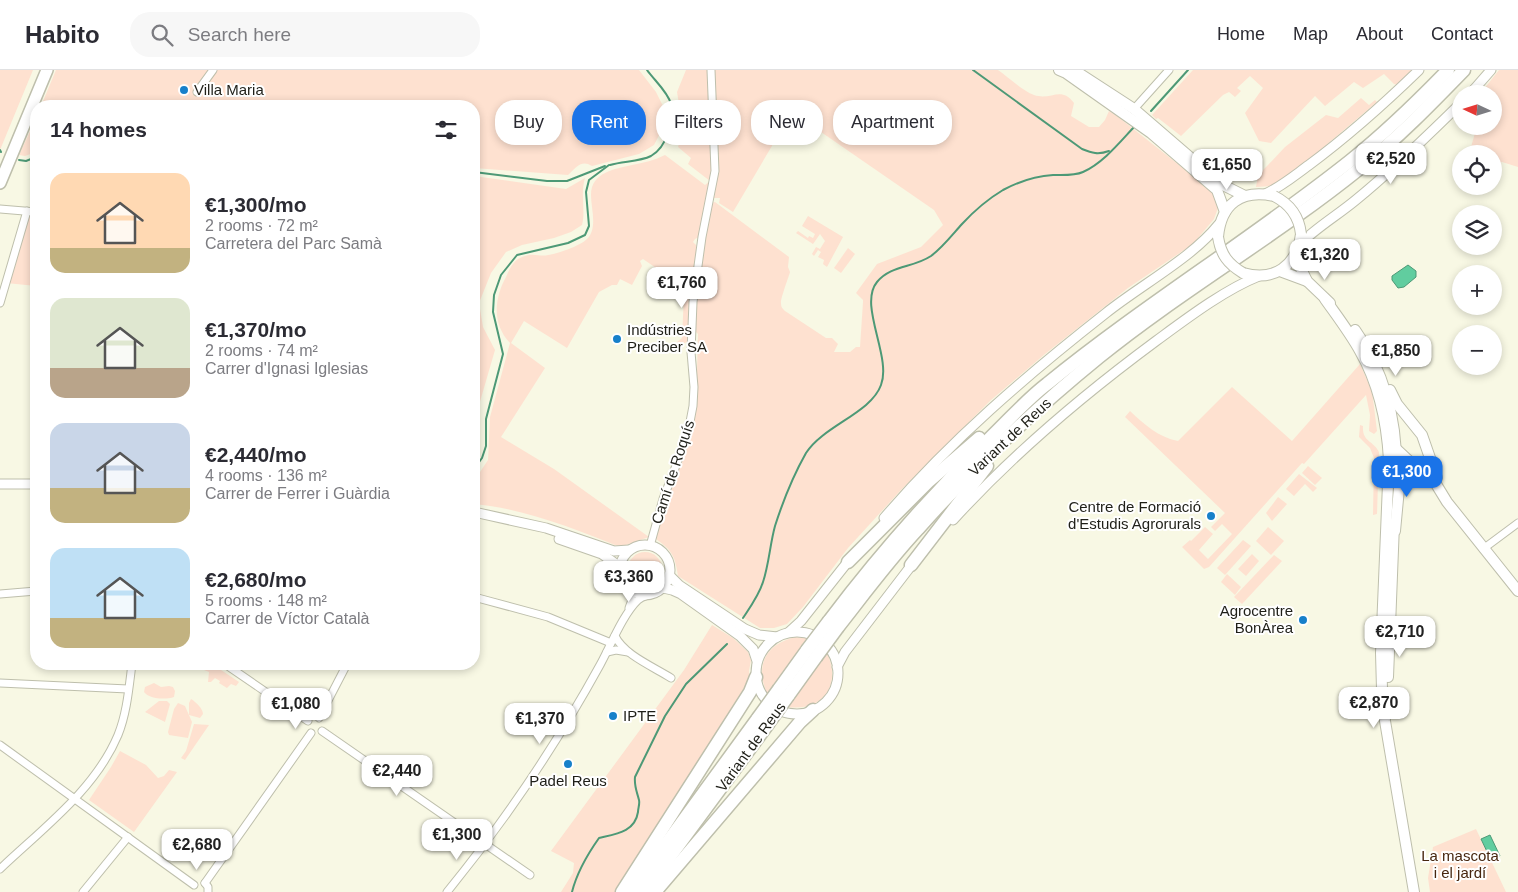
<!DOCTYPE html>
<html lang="en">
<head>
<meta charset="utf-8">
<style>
	body { margin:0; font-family:Arial,sans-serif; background:#f7f7f7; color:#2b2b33; height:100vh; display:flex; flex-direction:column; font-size:19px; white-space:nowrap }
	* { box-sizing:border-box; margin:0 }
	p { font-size:16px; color:#7c7c81 }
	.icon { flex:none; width:28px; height:28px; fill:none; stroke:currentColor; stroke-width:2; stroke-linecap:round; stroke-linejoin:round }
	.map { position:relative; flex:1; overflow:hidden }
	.drawer { position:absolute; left:30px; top:30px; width:450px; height:570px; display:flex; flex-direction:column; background:#fff; border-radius:20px; box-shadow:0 2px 8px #0003 }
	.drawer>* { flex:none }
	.guide { position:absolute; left:495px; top:30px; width:475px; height:45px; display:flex; gap:10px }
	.needle { width:32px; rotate:274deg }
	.fabs { position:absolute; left:1452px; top:15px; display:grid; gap:10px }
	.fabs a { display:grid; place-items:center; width:50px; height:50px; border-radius:50%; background:#fff; box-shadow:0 2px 8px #0003; font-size:25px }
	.price { position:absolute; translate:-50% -42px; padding:0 11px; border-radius:10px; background:#fff; color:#222; font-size:16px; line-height:32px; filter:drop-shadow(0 1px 2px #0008) }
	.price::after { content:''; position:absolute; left:50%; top:30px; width:15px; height:11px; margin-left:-8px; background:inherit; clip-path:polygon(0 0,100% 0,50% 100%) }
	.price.selected { background:#1a73e8; color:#fff }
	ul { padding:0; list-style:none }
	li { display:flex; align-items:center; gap:15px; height:125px; padding:0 20px }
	li span { display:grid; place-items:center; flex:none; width:140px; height:100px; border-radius:15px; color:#555 }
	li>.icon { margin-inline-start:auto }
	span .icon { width:60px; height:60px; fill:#fffc; stroke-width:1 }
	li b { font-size:21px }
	h2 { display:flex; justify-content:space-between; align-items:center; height:60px; padding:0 20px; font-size:21px }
	.pill { padding:0 18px; border-radius:20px; background:#fff; box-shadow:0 2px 8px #0003; font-size:18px; line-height:45px }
	.pill.selected { background:#1a73e8; color:#fff }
	header { display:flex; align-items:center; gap:30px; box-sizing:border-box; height:70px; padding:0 25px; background:#fff; border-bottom:1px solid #e1e1e2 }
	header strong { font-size:24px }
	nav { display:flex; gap:28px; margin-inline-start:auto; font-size:18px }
	.search { width:350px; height:45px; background:#f7f7f7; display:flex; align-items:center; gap:12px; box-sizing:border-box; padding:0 18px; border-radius:20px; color:#7c7c81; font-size:19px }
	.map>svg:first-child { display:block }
</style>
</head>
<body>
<header>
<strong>Habito</strong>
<div class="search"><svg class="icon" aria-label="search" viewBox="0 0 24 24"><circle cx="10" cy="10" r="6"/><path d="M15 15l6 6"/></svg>Search here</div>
<nav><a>Home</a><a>Map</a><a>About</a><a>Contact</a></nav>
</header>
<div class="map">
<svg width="1518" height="822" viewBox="0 0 1518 822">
	<rect width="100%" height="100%" fill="#f8f8e4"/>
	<!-- green -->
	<g fill="#fee1d0">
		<polygon points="0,0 33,0 0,80"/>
		<path d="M56,0H639L656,22L665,40V54L654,75L639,84L592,96C581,89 576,98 568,105L474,98V36H441L450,7L441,36H41Z"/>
		<path d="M686,0H709L713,97L699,167L695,169L693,172L696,175L697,180L691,222L643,189L640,191L642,196L632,215L620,209L617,215H612L599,222L567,278L524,251L511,273L545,298L501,367L554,399L649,467L620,477C576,459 521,438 474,434V411L488,390L490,347L510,273C492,254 494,229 506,207C510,198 513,191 522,187C533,182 540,187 548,185C557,184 580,176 587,169C598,158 591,139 591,125C591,102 615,99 632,95C643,93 655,90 665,85L705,115L710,111L688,94L691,88L678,77L683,63L678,61L682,52L677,22Z"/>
		<path d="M714,0H998C1008,7 1023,21 1034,25C1051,31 1061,15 1074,33L1071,46L1089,57H1099L1105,50L1109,41L1117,46L1212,121L1217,128L1218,138L1214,149L1193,174L1128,218L1045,284L991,330L901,420L848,478L803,537L787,554L774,558H760L678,506C675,487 673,481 656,469L664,436L687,372L696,340L698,264L694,260L697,212L700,202H702L703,199L700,196L711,133L715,132L789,187L788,197L790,202C789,206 780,230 781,233C781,237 782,238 785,241L826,268H832L838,274L834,282H850L856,277H860L863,232V230L856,223L877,194L921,177L943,155L934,140L792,42L733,142L719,133L720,128H714L718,101Z"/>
		<polygon points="1193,0 1412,0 1397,15 1394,14 1384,4 1363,18 1354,12 1325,36 1315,26 1271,73 1259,71 1245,43 1263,18 1250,6 1237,18 1241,21 1235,27 1229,22 1223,25 1181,66 1158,48 1156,49 1152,45"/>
		<polygon points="1499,0 1518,0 1518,97 1502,92 1494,96 1494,84 1469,84 1477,56 1494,56 1494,24 1480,24"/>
		<polygon points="1361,28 1369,35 1375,30 1377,32 1305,93 1272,116 1256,117 1258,105 1268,95 1285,77 1326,45 1338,48"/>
		<polygon points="36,48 36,82 25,86 19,85"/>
		<path d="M474,106L566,119L585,108C580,125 586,140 582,155L571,162L554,168L522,175L506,182L491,203L479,233L483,257L495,280L477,342L476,367L474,372Z"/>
		<polygon points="27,141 36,142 36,216 6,213"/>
		<polygon points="808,146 843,167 827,197 823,194 824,190 818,187 821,182 818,180 814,186 812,184 816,177 820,179 825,171 820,164 813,174 796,163 798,161 808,168 809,166 813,168 815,164 802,156"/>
		<polygon points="848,178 855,184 841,203 834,198"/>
		<polygon points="684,225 691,230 687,272 682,274 677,273 677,272 682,268"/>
		<path d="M1360,294L1372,321L1377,361L1374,364L1369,361L1370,345L1366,325L1304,394L1302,393L1209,497L1204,499L1182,477L1190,470L1191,471L1205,457L1213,464L1199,480L1208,489L1232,464L1222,454L1215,461L1211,457L1225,443L1125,347L1130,341C1145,355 1158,367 1178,371L1232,317L1292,371Z"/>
		<path d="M1360,355L1363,356C1362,372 1373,370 1379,382L1377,444L1373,445L1374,388L1370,378L1359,367Z"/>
		<polygon points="1308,396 1322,408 1315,415 1302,403"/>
		<polygon points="1299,404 1317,418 1313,422 1305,414 1294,426 1286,419"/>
		<polygon points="1278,427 1287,434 1272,451 1266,443"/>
		<polygon points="1268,457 1284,471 1271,485 1256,471"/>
		<polygon points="1243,470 1251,476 1225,505 1217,498"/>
		<circle cx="645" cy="499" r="17"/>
		<polygon points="1252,484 1259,491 1246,506 1238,499"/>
		<polygon points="1274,485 1282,491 1242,534 1234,527"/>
		<polygon points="1227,504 1241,517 1235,525 1221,512"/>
		<polygon points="712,555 733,568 748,582 751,590 749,601 750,609 745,622 616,822 561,822 573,803 574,793 551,781 684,600"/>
		<path d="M795,567L807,568L767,624C755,595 765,575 795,567Z"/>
		<path d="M827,583C842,615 823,642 787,637Z"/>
		<polygon points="207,595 212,598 215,596 239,612 236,616 231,614 227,618 219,613 220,611 215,608 211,612 208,612 209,602 204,600 203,597"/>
		<path d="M154,613L161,617L169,616L173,617L175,621L174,627C165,630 149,629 144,622L145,617Z"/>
		<path d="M191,629C196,632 203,639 203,644L200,648L189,645V633Z"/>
		<polygon points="159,631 167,631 170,634 165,652 145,642"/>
		<polygon points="178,633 185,636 192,652 188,668 169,665 168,662 174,639"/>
		<polygon points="194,654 209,655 185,690 181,688 186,681"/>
		<polygon points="120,681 146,695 158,708 164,706 169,700 177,702 134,762 89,730 111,697"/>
		<polygon points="1476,759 1506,822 1430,822 1428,808 1433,777"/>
	</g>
	<!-- water -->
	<g fill="#61cd9f" stroke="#4d9976">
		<polygon points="1408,195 1416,201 1416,207 1404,217 1398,218 1392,210 1392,206"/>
		<polygon points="1490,765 1500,786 1491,790 1481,769"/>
	</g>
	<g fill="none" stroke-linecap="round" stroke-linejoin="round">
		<!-- stream -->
		<g stroke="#4d9976" stroke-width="2">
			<path d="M973,0L1082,79C1092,83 1098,85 1109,81"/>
			<polyline points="1151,41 1188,0"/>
			<polyline points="0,80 1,82"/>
			<polyline points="19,90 26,91 36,87"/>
			<path d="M610,95C623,91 639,92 651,86C667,77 674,51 671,34C668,22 654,10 647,0"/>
			<polyline points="474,102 547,111 567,111 605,96"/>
			<polyline points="474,399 482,388 486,376 486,349 503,284 493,242 494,225 501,205 517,185 568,173 585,165 589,156 586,122 589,110 609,95"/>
			<path d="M743,548C751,536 759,525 763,512C769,494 770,474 775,456C783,431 793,406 806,383C823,356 871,343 881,315C892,287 858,235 877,212C891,195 913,198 931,186C943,177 952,165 962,154C974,141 988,129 1003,120C1018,112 1036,106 1053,105C1063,105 1074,106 1083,102C1103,93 1119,73 1134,57"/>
			<path d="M572,822C577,802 587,785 599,768C616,764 635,762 638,742C638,738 640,734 639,730C637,722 634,716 635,707L665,646L686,614L727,574"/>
		</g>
		<!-- minor casing -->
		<g stroke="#bebfac" stroke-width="9">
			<g id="minor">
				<polyline points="197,22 213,0"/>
				<polyline points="1134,39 1169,0"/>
				<polyline points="0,139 36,142"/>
				<polyline points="0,233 27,141"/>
				<polyline points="650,476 663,429 677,393 689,357 693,336 694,317 691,282 693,232 702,167 715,101 711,0"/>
				<polyline points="1483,479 1518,453"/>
				<polyline points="626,517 632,530 629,538"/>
				<polyline points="0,524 36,521"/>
				<polyline points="474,527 548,547 611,573"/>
				<path d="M615,566C624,585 654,597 671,608"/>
				<polyline points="607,582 616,580 628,582"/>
				<polyline points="225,594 308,651"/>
				<polyline points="0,613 128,619"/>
				<polyline points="319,648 347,594"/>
				<polyline points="322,661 530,805"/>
				<polyline points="0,675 194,815"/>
				<path d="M0,799C42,759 95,720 118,665C127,643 129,617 132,594"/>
				<polyline points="205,813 311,663"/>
				<polyline points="205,813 208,817 208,822"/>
				<polyline points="83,822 128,767"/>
				<path d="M447,822C505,751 556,675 600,595C610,577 623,544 638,530C641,527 645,526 648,525"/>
			</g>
		</g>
		<!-- tertiary casing -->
		<g stroke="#bebfac" stroke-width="11">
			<g id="tertiary">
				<polyline points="1470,24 1491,0"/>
				<path d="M1265,124C1281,117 1295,105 1309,95C1348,66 1384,34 1419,0"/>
				<path d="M1300,174C1317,157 1338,145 1357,129C1394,99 1427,66 1461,33"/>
				<polyline points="0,414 36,414"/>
				<polyline points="474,442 546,458 614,481 629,480"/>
				<path d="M884,448C950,371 1027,305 1106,243C1141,215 1192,188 1219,154"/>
				<path d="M953,450C1014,383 1083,325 1156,271C1186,249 1224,220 1259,206"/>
				<polyline points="559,469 602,484 620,497"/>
				<circle cx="645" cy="500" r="25"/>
				<polyline points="669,505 679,515 745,559 759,565 777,567"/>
				<polyline points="663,518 672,520 681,524 740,566 753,579 757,591"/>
				<polyline points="789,562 801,551 850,489"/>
				<circle cx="797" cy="603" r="41"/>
				<polyline points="837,597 845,582 914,492"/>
			</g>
		</g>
		<!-- secondary casing -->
		<g stroke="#bebfac" stroke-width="12">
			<g id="secondary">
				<polyline points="1059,0 1066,3 1151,63 1217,120 1225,142"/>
				<polyline points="1074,0 1134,39 1221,114 1245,126"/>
				<path d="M1218,167C1221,134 1241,119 1274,126"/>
				<polyline points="1295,186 1307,211 1330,233"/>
				<polyline points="1280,201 1307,211"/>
				<path d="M1243,203C1274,212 1297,196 1301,164"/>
				<path d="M1325,229C1337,246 1350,263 1360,281C1379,314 1387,353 1389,390L1381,583L1382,619L1385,651L1414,822"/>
				<path d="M1355,260C1383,299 1397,349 1396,397"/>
				<polyline points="1390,320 1397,334 1422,365 1437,408"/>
				<polyline points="1394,377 1409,391 1424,397 1428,401 1447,432 1518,521"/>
				<polyline points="1395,461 1400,408 1405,399 1418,393"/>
				<polyline points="1388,607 1394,454"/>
			</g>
		</g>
		<!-- primary casing -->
		<g stroke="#bebfac" stroke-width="14">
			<polyline id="primary" points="0,113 47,0"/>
		</g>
		<!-- motorway casing -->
		<g stroke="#bebfac" stroke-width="15">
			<g id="motorway">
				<polyline points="848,492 928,412 979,368"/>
				<polyline points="911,495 987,396"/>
				<path d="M829,551C878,486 931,426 989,369C1008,351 1026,330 1047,314C1144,235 1252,169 1350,91C1385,63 1417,32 1448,0"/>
				<path d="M838,557C864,524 889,490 918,459C973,397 1034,340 1099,287C1182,220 1276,166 1359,99C1397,69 1431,34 1464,0"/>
				<polyline points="779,619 807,580"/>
				<polyline points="788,626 816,587"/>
				<polyline points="622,822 750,622 756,607"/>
				<polyline points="631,822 758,648"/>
				<polyline points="644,822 768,654"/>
				<polyline points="655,822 800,652 813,640"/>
			</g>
		</g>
		<!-- minor -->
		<use href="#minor" stroke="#fff" stroke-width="7"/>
		<!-- tertiary -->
		<use href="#tertiary" stroke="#fff" stroke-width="9"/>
		<!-- secondary -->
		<use href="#secondary" stroke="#fff" stroke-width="10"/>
		<!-- primary -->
		<use href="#primary" stroke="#fff" stroke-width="11"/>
		<!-- motorway -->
		<use href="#motorway" stroke="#fff" stroke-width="12"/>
		<!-- secondary-bridge casing -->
		<g stroke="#bebfac" stroke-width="12" stroke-linecap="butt">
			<g id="secondary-bridge">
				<path d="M1274,126C1290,134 1299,146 1301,164"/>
				<path d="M1218,167C1221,185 1228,194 1243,203"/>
			</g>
		</g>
		<!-- motorway-bridge casing -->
		<g stroke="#bebfac" stroke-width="15" stroke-linecap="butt">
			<g id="motorway-bridge">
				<polyline points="807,580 829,551"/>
				<polyline points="816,587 838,557"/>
				<polyline points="758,648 779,619"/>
				<polyline points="768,654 788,626"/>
			</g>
		</g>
		<!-- secondary-bridge -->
		<use href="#secondary-bridge" stroke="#fff" stroke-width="10"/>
		<!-- motorway-bridge -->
		<use href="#motorway-bridge" stroke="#fff" stroke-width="12"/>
	</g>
	<!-- markers -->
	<g fill="#1780ca" stroke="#fff" stroke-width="2">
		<circle cx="184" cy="20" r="5"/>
		<circle cx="617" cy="269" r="5"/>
		<circle cx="1211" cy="446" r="5"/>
		<circle cx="1303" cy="550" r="5"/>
		<circle cx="613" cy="646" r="5"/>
		<circle cx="568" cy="694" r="5"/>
	</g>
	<g text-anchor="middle" stroke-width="4" stroke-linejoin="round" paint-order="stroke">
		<!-- poi labels -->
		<g font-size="15" fill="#1f1f18" stroke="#fff" text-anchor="start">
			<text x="194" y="25">Villa Maria</text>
			<text x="627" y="265">Indústries<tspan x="627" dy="17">Preciber SA</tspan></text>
			<text x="1201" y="442" text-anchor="end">Centre de Formació<tspan x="1201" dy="17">d'Estudis Agrorurals</tspan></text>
			<text x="1293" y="546" text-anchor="end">Agrocentre<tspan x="1293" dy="17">BonÀrea</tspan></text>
			<text x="623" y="651">IPTE</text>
			<text x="568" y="716" text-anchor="middle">Padel Reus</text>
		</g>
		<!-- street labels -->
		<g font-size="15" fill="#1f1f18" stroke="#fff">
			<text transform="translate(1010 367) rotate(-43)" y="5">Variant de Reus</text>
			<text transform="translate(673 402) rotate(-72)" y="5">Camí de Roquís</text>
			<text transform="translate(751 677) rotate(-54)" y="5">Variant de Reus</text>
		</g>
		<!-- park labels -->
		<g font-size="15" fill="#47260f" stroke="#fff">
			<text x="1460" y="791">La mascota<tspan x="1460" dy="17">i el jardí</tspan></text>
		</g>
	</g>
</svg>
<div class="fabs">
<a><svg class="needle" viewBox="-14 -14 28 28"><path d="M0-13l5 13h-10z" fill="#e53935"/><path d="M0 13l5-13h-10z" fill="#7c7c81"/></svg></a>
<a><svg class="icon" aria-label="locate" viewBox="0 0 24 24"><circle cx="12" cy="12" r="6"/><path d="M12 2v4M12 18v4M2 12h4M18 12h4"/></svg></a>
<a><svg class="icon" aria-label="layers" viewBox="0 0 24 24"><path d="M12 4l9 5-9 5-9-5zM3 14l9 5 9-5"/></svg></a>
<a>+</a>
<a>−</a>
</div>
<b class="price" style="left:1391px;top:115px">€2,520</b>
<b class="price" style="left:1227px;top:121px">€1,650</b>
<b class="price" style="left:1325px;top:211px">€1,320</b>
<b class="price" style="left:682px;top:239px">€1,760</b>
<b class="price" style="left:1396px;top:307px">€1,850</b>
<b class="price selected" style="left:1407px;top:428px">€1,300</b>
<b class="price" style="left:629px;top:533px">€3,360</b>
<b class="price" style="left:1400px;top:588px">€2,710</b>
<b class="price" style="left:1374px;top:659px">€2,870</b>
<b class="price" style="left:296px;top:660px">€1,080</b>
<b class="price" style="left:540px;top:675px">€1,370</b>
<b class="price" style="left:397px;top:727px">€2,440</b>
<b class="price" style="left:457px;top:791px">€1,300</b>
<b class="price" style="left:197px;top:801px">€2,680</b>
<div class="guide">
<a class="pill">Buy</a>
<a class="pill selected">Rent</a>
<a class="pill">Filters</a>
<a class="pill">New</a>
<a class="pill">Apartment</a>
</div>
<section class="drawer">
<h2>14 homes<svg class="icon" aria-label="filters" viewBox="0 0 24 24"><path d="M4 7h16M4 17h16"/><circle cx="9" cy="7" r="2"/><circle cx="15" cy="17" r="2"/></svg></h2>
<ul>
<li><span style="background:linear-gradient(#ffd9b3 75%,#c2b280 0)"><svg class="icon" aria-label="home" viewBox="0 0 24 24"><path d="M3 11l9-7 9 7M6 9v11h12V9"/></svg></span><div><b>€1,300/mo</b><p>2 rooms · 72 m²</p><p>Carretera del Parc Samà</p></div></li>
<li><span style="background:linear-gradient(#dfe7d0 70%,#b9a48a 0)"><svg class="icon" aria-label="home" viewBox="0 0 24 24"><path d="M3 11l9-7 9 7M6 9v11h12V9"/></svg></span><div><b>€1,370/mo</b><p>2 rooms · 74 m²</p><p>Carrer d'Ignasi Iglesias</p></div></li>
<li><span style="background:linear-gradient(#c9d6e8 65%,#c2b280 0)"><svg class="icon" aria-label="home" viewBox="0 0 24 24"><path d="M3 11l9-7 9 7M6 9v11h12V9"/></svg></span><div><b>€2,440/mo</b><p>4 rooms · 136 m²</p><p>Carrer de Ferrer i Guàrdia</p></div></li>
<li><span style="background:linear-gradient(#bfe0f5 70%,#c2b280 0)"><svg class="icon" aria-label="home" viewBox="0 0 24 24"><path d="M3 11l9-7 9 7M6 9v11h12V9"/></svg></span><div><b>€2,680/mo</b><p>5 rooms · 148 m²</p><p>Carrer de Víctor Català</p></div></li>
</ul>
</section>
</div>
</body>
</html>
